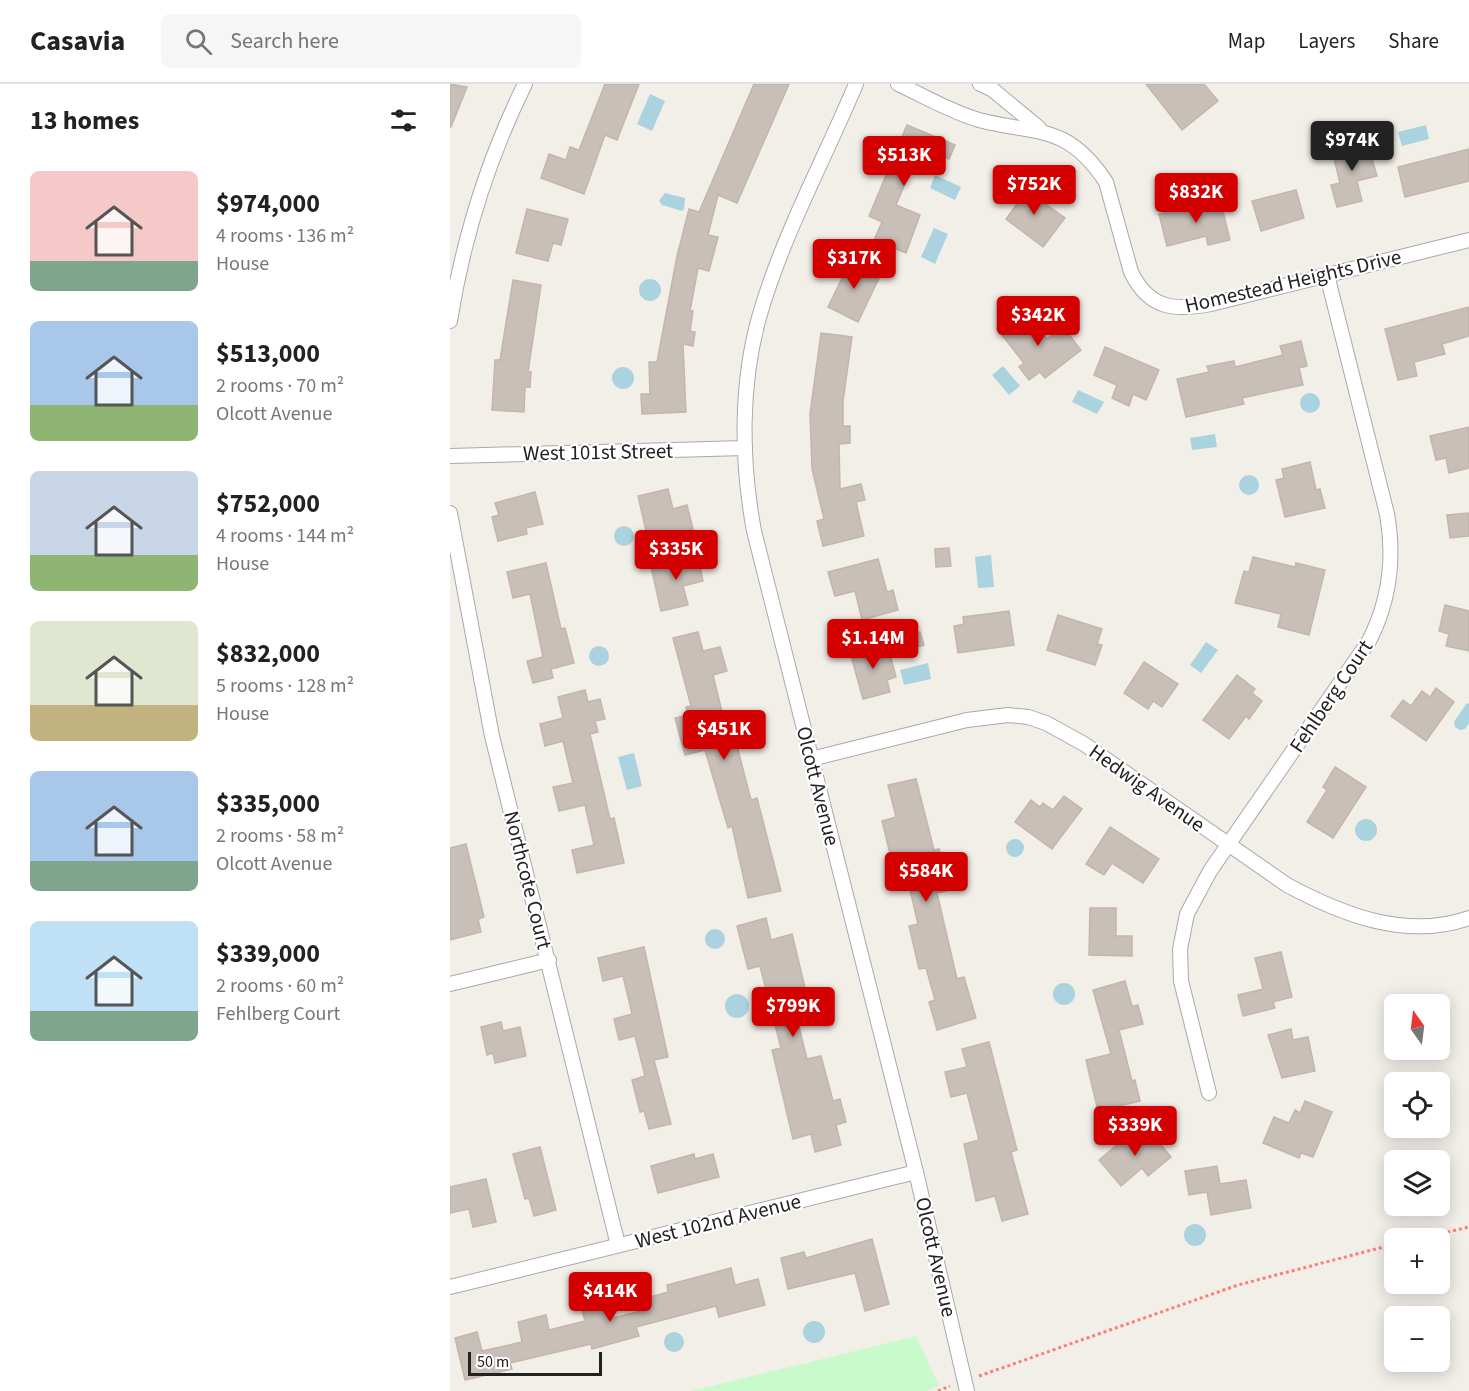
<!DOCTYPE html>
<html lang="en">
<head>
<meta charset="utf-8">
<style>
	body { margin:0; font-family:"Source Sans 3",sans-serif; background:#f6f6f6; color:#222; height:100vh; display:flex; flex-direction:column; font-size:22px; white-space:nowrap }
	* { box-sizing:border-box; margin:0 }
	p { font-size:20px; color:#767676 }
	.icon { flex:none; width:33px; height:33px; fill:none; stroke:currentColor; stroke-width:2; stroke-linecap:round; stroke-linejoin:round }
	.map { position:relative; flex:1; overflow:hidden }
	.drawer { display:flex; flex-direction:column; background:#fff; width:450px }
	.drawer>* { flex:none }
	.needle { width:39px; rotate:346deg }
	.fabs { position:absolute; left:934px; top:910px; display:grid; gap:12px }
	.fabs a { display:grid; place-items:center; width:66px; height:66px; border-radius:9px; background:#fff; box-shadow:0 3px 15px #0003; font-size:30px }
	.scale { position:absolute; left:18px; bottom:15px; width:134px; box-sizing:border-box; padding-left:6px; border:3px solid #222; border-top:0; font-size:16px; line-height:21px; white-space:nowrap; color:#222; -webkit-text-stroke:4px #fff; paint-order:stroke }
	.price { position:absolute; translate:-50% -51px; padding:0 14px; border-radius:6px; background:#d40000; color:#fff; font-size:20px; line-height:39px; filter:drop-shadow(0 2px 3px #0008) }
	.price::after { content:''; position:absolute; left:50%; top:36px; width:18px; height:14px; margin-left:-9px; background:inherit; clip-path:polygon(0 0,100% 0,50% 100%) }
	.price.selected { background:#222; color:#fff }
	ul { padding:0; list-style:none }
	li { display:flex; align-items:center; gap:18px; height:150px; padding:0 30px }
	li span { display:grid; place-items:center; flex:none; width:168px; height:120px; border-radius:9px; color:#555 }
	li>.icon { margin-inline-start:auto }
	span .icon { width:72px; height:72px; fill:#fffc; stroke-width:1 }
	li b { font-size:26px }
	h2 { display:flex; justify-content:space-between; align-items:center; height:72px; padding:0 30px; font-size:26px }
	header { display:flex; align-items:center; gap:36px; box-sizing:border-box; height:84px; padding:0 30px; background:#fff; border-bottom:2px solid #e0e0e0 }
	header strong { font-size:28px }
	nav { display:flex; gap:33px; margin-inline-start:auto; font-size:21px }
	.search { width:420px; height:54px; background:#f6f6f6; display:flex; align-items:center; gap:15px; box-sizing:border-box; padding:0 21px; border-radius:9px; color:#767676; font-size:22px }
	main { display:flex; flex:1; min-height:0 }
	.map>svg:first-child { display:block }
</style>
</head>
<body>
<header>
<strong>Casavia</strong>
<div class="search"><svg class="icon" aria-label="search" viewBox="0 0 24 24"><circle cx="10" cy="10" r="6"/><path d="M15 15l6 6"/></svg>Search here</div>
<nav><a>Map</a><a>Layers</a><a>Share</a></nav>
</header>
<main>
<section class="drawer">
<h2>13 homes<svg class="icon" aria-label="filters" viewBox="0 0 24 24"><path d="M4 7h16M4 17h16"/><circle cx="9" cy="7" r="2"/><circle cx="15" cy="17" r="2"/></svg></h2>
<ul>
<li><span style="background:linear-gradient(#f6c9c9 75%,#7fa58c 0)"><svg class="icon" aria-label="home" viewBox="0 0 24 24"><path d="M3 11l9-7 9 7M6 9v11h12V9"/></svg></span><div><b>$974,000</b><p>4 rooms · 136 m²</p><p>House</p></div></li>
<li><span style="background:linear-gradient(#a9c7e8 70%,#8fb573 0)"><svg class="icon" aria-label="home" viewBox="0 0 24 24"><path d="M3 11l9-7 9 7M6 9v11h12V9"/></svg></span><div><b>$513,000</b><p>2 rooms · 70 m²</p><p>Olcott Avenue</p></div></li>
<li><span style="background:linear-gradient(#c9d6e8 70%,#8fb573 0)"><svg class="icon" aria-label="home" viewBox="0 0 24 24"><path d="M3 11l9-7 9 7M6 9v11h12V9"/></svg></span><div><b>$752,000</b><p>4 rooms · 144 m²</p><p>House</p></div></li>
<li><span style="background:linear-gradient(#dfe7d0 70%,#c2b280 0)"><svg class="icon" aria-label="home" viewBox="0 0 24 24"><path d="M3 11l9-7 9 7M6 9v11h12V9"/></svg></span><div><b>$832,000</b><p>5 rooms · 128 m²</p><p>House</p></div></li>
<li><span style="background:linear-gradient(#a9c7e8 75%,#7fa58c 0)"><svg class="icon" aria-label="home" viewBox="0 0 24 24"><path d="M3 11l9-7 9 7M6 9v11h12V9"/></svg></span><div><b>$335,000</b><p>2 rooms · 58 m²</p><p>Olcott Avenue</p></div></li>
<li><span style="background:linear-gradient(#bfe0f5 75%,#7fa58c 0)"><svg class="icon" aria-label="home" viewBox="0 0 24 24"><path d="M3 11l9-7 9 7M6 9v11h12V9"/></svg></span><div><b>$339,000</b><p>2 rooms · 60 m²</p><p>Fehlberg Court</p></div></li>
</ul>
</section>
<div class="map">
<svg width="1019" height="1307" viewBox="0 0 1019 1307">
	<rect width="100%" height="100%" fill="#f2efe9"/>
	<!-- park -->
	<polygon fill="#c8facc" points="466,1252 489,1302 476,1307 242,1307"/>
	<!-- water -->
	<g fill="#aad3df">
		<polygon points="200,10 215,17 202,47 187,40"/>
		<polygon points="976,41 979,55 952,62 948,48"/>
		<polygon points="485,91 511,103 505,116 480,104"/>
		<polygon points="215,109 235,114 234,125 232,127 212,121 209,117"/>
		<polygon points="484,144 498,150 485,180 471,173"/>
		<circle cx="200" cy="206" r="11"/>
		<polygon points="553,282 570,302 559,311 542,291"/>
		<circle cx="173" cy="294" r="11"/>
		<polygon points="628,306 654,318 647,330 622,318"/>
		<circle cx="860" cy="319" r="10"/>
		<polygon points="765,350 767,363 742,366 740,354"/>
		<circle cx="799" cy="401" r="10"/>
		<circle cx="174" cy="452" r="10"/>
		<polygon points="541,471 544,503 528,504 525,473"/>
		<polygon points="756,558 768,566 751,589 740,581"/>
		<circle cx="149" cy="572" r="10"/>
		<polygon points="478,579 481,595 454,601 450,586"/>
		<polygon points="1019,619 1019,639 1015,645 1010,646 1005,643 1004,638 1016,620"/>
		<polygon points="184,669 192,702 177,706 168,673"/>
		<circle cx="916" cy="746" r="11"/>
		<circle cx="565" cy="764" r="9"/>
		<circle cx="265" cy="855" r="10"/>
		<circle cx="614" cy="910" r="11"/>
		<circle cx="287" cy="922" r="12"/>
		<circle cx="745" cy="1151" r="11"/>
		<circle cx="364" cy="1248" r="11"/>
		<circle cx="224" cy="1258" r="10"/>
	</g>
	<!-- building -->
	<g fill="#c7bfb8" stroke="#c4b6ab" stroke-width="1.5">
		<polygon points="0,0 17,3 1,43 0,43"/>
		<polygon points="155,0 189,0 167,56 155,51 134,110 91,94 99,70 116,76 120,63 129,66"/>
		<polygon points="304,0 339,0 287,119 268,111 258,151 268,153 259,187 248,184 240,227 243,227 240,247 245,248 243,262 233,260 236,328 192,330 191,310 200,310 199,278 207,278 227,172 239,125 249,128"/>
		<polygon points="696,0 754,0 768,17 732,46"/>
		<polygon points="457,41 505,61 499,75 481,68 474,85 463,81 446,121 470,131 456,169 424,156 432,138 419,132"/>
		<polygon points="917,57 927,92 907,97 912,117 887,123 881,101 890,99 882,66"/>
		<polygon points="1019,65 1019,97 955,113 948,83"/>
		<polygon points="569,101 615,134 593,163 556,135 567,120 558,114"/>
		<polygon points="846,106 854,134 811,147 802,117"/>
		<polygon points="770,115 780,156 758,161 756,152 717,162 709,130"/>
		<polygon points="77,125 118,135 111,161 103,159 98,177 66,169"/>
		<polygon points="403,172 422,181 418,188 429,194 408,238 378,223"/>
		<polygon points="63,196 91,201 78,288 81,288 80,303 75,303 74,328 42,326 45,276 50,276"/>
		<polygon points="1019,223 1019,252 992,260 995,270 964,278 967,292 948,296 935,245"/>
		<polygon points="564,232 572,242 581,235 597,255 613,243 631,266 595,294 590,288 579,296 569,283 574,279 547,245"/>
		<polygon points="371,249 402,253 393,317 393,342 400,342 400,359 389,360 390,405 411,400 415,416 406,418 414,452 373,462 367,437 374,435 362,385 360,330"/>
		<polygon points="851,257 857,282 849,284 853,301 792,314 794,320 736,333 727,295 759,288 757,282 784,277 785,283 833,271 830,262"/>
		<polygon points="655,263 709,286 696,316 683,310 679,322 662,314 667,301 644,291"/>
		<polygon points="1019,343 1019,384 999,389 996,374 986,376 980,352"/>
		<polygon points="860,378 866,406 870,405 875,424 835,433 826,396 834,394 832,385"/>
		<polygon points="218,405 223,425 237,421 243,445 198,455 188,412"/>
		<polygon points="85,408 93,440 76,444 77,450 48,457 42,433 49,431 45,419"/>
		<polygon points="1019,429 1019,452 1000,454 997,431"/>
		<polygon points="499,464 501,482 486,483 485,465"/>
		<polygon points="248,472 253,497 233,502 238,521 211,527 201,483"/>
		<polygon points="803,473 845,483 846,479 875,486 859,551 828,543 831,530 785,519 794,487 799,488"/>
		<polygon points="428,475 437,508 443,506 448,526 412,536 405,507 385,512 378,488"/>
		<polygon points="96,479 111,545 115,544 124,579 101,585 103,594 83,599 77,577 93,573 80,510 63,514 57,488"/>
		<polygon points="995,521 1019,527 1019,567 996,562 999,550 989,547"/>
		<polygon points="559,527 564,561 508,569 504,542 514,540 513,533"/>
		<polygon points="608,531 652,545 647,560 652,561 645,581 597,566"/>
		<polygon points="248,548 253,567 270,563 277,587 263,591 274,636 287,633 293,656 286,658 301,716 307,714 331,807 298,814 282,742 278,744 255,666 235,671 225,634 238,631 236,623 241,622 223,554"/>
		<polygon points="470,548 474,561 460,565 457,551"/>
		<polygon points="437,559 446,593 437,596 440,608 413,615 400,568"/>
		<polygon points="694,578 728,600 712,623 703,617 698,625 674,609"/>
		<polygon points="787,591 805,605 802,609 812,617 799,635 796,632 779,655 753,636"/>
		<polygon points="986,604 1004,618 976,657 941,632 953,616 961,622 972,607 980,613"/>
		<polygon points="135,606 138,618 150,615 155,635 145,637 148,648 140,650 160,735 164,734 174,779 127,789 122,766 144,761 135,721 109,727 103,703 123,699 113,657 95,662 90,640 113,634 108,613"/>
		<polygon points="885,683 916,703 883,754 857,738 877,706 873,703"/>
		<polygon points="466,695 484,766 489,765 499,806 487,809 507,895 514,893 526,934 487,946 479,918 485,916 476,884 469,885 459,842 468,840 458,797 447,799 432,737 446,733 438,701"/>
		<polygon points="614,712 632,725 602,765 565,738 581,716 590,723 593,719 603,726"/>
		<polygon points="660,743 709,775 693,799 662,779 654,791 636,780"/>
		<polygon points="16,760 34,833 28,835 31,848 0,856 0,764"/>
		<polygon points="640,824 666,824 666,852 682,852 682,872 639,871"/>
		<polygon points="316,834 321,856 342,850 358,916 344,920 348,939 357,975 371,972 383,1017 390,1015 396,1038 386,1041 391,1061 365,1068 361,1050 343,1055 322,966 331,964 310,882 298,885 287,842"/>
		<polygon points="194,863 218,973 204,976 221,1040 199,1045 194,1027 190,1028 182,996 195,992 185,952 169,956 164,935 182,930 173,892 153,897 148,874"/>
		<polygon points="831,868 842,913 823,918 825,924 793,932 788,911 813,905 805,874"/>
		<polygon points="675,897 682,922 688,921 693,940 669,946 682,997 685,996 690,1017 648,1027 636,976 661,970 643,906"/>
		<polygon points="51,938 53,947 70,943 76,972 45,979 43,969 37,971 31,943"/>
		<polygon points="841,945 843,956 858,953 865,987 832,994 818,951"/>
		<polygon points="539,958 567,1066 561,1068 578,1130 552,1137 545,1112 526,1117 514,1060 529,1056 517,1009 501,1013 495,988 517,983 512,965"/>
		<polygon points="855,1017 882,1028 863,1073 851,1069 849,1074 813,1059 824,1033 839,1039 845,1026 850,1029"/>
		<polygon points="687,1044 696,1055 702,1050 721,1073 698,1092 692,1084 671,1102 649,1076"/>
		<polygon points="90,1063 106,1126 84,1132 79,1114 75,1115 63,1070"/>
		<polygon points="244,1070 245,1075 263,1070 269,1093 208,1109 201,1082"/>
		<polygon points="767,1082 770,1100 796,1096 801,1124 761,1131 757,1108 739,1111 735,1087"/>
		<polygon points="36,1095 46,1138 23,1143 19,1125 0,1129 0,1103"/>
		<polygon points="422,1155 439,1220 415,1227 405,1189 338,1205 331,1174 354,1168 356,1174"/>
		<polygon points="281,1184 285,1201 308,1195 315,1221 269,1233 266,1222 186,1243 189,1252 142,1265 141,1260 60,1279 62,1285 15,1296 5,1254 27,1248 32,1267 72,1258 68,1238 96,1231 99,1246 135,1237 131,1222 154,1216 159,1235 203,1224 200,1213 218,1208 217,1201"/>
	</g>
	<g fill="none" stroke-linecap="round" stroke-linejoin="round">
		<!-- street casing -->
		<g stroke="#a9a9a9" stroke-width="16">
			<g id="street">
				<path d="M406,0C374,76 333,151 310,230C290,299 291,377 304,447L466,1088L517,1307"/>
				<path d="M448,0C474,12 501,28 529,36C587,51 617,39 656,98L681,188C699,225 724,227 761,220L1019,156"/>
				<polyline points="530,0 543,6 589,44"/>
				<path d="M0,237C13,155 38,75 75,0"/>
				<polyline points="0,372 295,364"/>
				<polyline points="0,429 42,652 168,1161"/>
				<path d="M361,675L517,636L558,631L578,633L596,639L634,660L837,801C893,831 956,856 1019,834"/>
				<polyline points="0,900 99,876"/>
				<path d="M759,1009L731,897L730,865L737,830L760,787L919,557C940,516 945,475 937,430L877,191"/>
				<polyline points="0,1203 466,1088"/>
			</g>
		</g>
		<!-- path -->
		<g stroke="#fa8072" stroke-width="3" stroke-dasharray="3 3" stroke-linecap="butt">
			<polyline points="968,1155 1019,1143"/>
			<polyline points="529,1292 788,1201 945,1160"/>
			<polyline points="488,1307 500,1302"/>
		</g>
		<!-- street -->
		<use href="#street" stroke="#fff" stroke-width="14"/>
	</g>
	<g text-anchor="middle" stroke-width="4.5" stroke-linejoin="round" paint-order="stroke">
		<!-- street labels -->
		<g font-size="21" fill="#222" stroke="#fff">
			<text transform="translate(843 197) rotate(-13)" y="7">Homestead Heights Drive</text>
			<text transform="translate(148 368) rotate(-1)" y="7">West 101st Street</text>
			<text transform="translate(881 612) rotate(-56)" y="7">Fehlberg Court</text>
			<text transform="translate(368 702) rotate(76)" y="7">Olcott Avenue</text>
			<text transform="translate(697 704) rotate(35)" y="7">Hedwig Avenue</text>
			<text transform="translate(78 796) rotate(76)" y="7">Northcote Court</text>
			<text transform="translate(268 1137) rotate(-14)" y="7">West 102nd Avenue</text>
			<text transform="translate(486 1173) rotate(77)" y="7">Olcott Avenue</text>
		</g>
	</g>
</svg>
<div class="fabs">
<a><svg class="needle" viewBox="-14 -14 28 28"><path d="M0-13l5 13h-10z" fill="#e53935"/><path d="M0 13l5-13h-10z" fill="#767676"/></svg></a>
<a><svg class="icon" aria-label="locate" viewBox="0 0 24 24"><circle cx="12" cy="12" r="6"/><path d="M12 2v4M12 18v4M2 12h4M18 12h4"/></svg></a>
<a><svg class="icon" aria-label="layers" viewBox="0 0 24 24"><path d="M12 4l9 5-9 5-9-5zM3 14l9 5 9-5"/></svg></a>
<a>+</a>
<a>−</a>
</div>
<div class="scale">50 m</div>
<b class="price selected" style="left:902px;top:88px">$974K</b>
<b class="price" style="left:454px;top:103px">$513K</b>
<b class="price" style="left:584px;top:132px">$752K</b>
<b class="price" style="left:746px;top:140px">$832K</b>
<b class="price" style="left:404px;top:206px">$317K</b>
<b class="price" style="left:588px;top:263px">$342K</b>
<b class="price" style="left:226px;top:497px">$335K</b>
<b class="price" style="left:423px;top:586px">$1.14M</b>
<b class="price" style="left:274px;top:677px">$451K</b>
<b class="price" style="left:476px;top:819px">$584K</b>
<b class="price" style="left:343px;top:954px">$799K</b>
<b class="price" style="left:685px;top:1073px">$339K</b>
<b class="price" style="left:160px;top:1239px">$414K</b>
</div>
</main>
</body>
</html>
